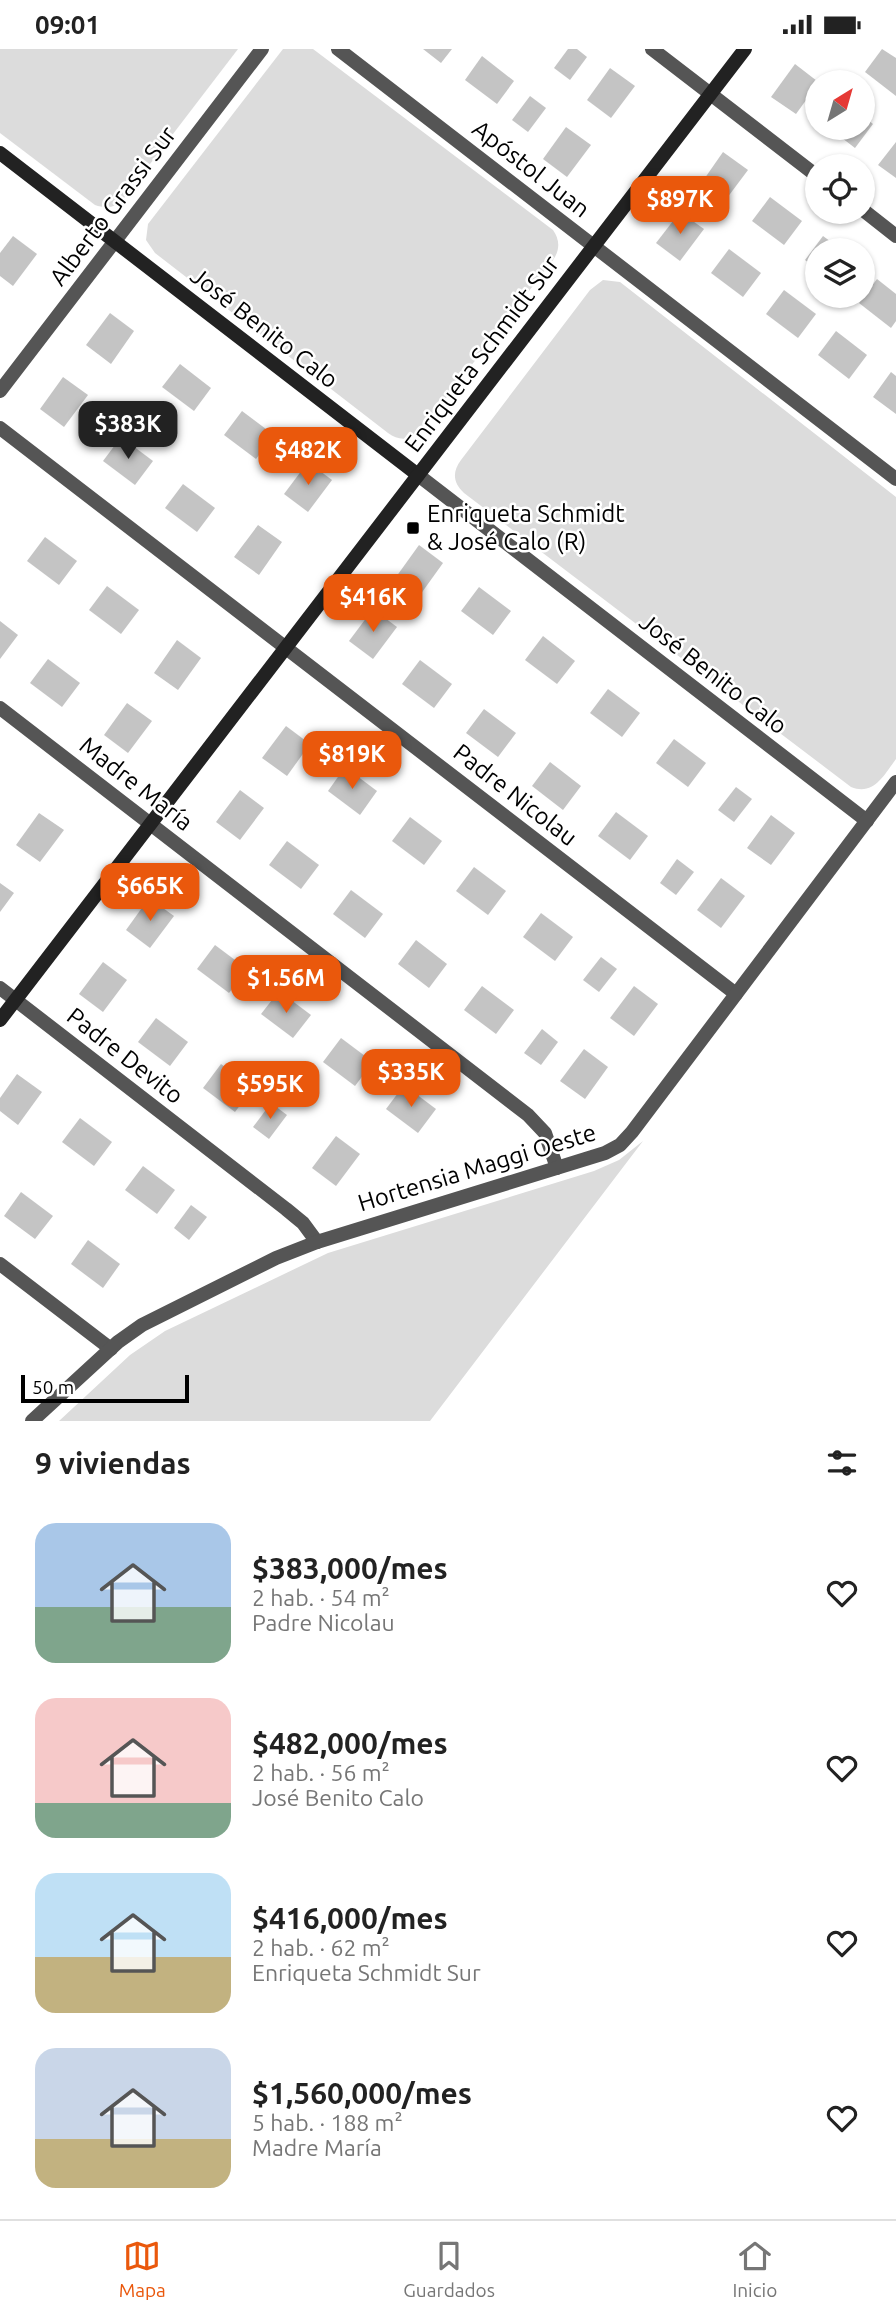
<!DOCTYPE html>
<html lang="es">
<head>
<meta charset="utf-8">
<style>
	body { margin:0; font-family:Ubuntu,sans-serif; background:#f2f2f2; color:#222; height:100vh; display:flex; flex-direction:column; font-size:26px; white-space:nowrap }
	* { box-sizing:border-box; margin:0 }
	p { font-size:23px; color:#767676 }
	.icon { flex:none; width:38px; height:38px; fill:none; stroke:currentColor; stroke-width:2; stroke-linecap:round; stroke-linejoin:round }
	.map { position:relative; height:1372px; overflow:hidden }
	.drawer { display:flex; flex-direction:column; background:#fff; flex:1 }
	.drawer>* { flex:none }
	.needle { width:46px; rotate:37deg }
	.fabs { position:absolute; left:805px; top:21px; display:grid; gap:14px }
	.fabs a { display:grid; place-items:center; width:70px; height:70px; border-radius:50%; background:#fff; box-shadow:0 2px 5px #0004; font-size:35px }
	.scale { position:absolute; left:21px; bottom:18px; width:168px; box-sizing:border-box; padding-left:7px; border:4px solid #000; border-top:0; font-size:19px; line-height:24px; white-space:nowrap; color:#000; -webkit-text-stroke:5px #fff; paint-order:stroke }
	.price { position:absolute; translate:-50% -60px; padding:0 16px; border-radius:14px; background:#ea580c; color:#fff; font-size:23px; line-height:46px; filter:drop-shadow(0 2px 4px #0008) }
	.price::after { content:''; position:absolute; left:50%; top:42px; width:21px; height:16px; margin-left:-10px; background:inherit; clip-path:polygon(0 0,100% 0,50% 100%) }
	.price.on { background:#222; color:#fff }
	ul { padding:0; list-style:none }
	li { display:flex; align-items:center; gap:21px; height:175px; padding:0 35px }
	li span { display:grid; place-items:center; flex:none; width:196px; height:140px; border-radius:21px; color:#555 }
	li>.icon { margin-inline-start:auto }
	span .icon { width:84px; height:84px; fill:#fffc; stroke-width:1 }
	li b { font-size:30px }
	h2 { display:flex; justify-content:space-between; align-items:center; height:84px; padding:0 35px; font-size:30px }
	.status { display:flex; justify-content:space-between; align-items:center; height:49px; padding:0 35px; background:#fff; direction:ltr }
	.status svg { height:19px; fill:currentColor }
	.menu { display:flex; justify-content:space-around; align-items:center; height:98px; border-top:2px solid #e0e0e0; background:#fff; font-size:19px; color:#767676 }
	.menu a { display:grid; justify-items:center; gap:4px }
	.menu .on { color:#ea580c }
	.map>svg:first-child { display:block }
</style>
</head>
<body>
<div class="status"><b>09:01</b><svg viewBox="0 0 49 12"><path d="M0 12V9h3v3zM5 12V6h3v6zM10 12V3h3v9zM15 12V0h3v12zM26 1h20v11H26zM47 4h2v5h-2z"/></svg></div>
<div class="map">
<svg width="896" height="1372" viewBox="0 0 896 1372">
	<rect width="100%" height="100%" fill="#fff"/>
	<!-- green -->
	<g fill="#dcdcdc">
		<path d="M0,0H238L124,149C116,159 106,160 95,156L0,84Z"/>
		<path d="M283,0H313L553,181C560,191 560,201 553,211L422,380C412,391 400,393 388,384L155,204L146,191L148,175Z"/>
		<path d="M603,231L620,233L896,448V710C884,726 874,747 851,738L464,444C453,434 452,423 461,411L590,241Z"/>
		<polygon points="643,1092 430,1372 59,1372 130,1306 165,1282 328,1204 594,1122 619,1111"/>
	</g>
	<!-- building -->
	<g fill="#c4c4c4">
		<polygon points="423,0 452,0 441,14"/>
		<polygon points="568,0 577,0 587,8 570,31 554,19"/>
		<polygon points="882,0 896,9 896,47 865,23"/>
		<polygon points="482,7 514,32 497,55 465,31"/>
		<polygon points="795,15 817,32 817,36 796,65 771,48"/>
		<polygon points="610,19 635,37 611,69 587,51"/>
		<polygon points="530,47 546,59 528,83 512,71"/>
		<polygon points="863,67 873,75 855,99 829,79 863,79"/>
		<polygon points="566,78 591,96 567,128 543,110"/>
		<polygon points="896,93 896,129 878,116"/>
		<polygon points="723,103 748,121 724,153 700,136"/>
		<polygon points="770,148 802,172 784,196 752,172"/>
		<polygon points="680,163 704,180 680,212 656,194"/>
		<polygon points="13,187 37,205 13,237 0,227 0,204"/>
		<polygon points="823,187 842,201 817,201 817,220 805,211"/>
		<polygon points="729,200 761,224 743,248 711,224"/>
		<polygon points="877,230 896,245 896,272 891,279 859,254"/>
		<polygon points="784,241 816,265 798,289 766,265"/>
		<polygon points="110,264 134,282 111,315 86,296"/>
		<polygon points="836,282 867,306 849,330 818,306"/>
		<polygon points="180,315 211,339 194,362 162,338"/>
		<polygon points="891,323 896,327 896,365 873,348"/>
		<polygon points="63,328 88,346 64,378 40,360"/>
		<polygon points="242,362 274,386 256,410 224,386"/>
		<polygon points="121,388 153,412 135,436 103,412"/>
		<polygon points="308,413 332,431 308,463 284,445"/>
		<polygon points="183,435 215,459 197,483 165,459"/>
		<polygon points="258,476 282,493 259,526 234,508"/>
		<polygon points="45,488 77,512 59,536 27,512"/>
		<polygon points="419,496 443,514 420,546 396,528"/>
		<polygon points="107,537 139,561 121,585 89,561"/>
		<polygon points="479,538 511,562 493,586 461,562"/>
		<polygon points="373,560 397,578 373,610 349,592"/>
		<polygon points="0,572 18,586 0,610"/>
		<polygon points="543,587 575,612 557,635 525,611"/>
		<polygon points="177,591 201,609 178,641 154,624"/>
		<polygon points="48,610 80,634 62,658 30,634"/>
		<polygon points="420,611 452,635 434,659 402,635"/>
		<polygon points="608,640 640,664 622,688 590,664"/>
		<polygon points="127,654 152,672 128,704 104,686"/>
		<polygon points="484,660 516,684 498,708 466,684"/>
		<polygon points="286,677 310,695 287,727 262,709"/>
		<polygon points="674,690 706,714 688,738 656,714"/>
		<polygon points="550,713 581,737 563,761 532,737"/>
		<polygon points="345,718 377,742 360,766 328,742"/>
		<polygon points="736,738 752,750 734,773 718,761"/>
		<polygon points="240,741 264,759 240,791 216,773"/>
		<polygon points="616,763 648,787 630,811 598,787"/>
		<polygon points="39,764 64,781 40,813 16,796"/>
		<polygon points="771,766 795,784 771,816 747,799"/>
		<polygon points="410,768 442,792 424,816 392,792"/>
		<polygon points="287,792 319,816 301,840 269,816"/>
		<polygon points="677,810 694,823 676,846 660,834"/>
		<polygon points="474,818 506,842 488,866 456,842"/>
		<polygon points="721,829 745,847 721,879 697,861"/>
		<polygon points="0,834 14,844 0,863"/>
		<polygon points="351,841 383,865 365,889 333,865"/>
		<polygon points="149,849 174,867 150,899 126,881"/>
		<polygon points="541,864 573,888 555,912 523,888"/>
		<polygon points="416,891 447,915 429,939 398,915"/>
		<polygon points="215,896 247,920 229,944 197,920"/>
		<polygon points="601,908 617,920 599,943 583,931"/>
		<polygon points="103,913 127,931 103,963 79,945"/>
		<polygon points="482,937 514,961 496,985 464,961"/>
		<polygon points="634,937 658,955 634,987 610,969"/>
		<polygon points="279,942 311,966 293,989 261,965"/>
		<polygon points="156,969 188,993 170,1017 138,993"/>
		<polygon points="542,980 558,993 541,1016 524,1004"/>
		<polygon points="341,989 373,1013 355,1037 323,1013"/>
		<polygon points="584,1000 608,1018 585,1050 560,1032"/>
		<polygon points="221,1015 253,1039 235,1063 203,1039"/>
		<polygon points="17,1025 42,1043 18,1076 0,1062 0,1049"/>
		<polygon points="404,1036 436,1060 418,1084 386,1060"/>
		<polygon points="271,1054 287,1066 269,1090 253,1078"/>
		<polygon points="80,1069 112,1093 94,1117 62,1093"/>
		<polygon points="336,1087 360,1105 336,1137 312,1119"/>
		<polygon points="143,1117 175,1141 157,1165 125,1141"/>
		<polygon points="21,1143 53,1167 35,1190 4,1167"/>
		<polygon points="191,1156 207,1168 189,1191 174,1179"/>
		<polygon points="88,1191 120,1215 103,1239 71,1215"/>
	</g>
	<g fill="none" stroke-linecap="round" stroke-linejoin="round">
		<!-- street -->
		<g stroke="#555" stroke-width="14">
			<polyline points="338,0 896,430"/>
			<polyline points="652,0 817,127"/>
			<polyline points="863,161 896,187"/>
			<polyline points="0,342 262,0"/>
			<polyline points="0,379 736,945"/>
			<polyline points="418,426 867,772"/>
			<polyline points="0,659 528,1066 545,1084 557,1119"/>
			<polyline points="0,939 286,1160 303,1174 317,1193"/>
			<polyline points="0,1215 111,1300"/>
			<polyline points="32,1372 118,1293 142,1276 276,1209 317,1193 605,1104 620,1096 632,1083 896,733"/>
		</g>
		<!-- secondary -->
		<g stroke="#222" stroke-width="14">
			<polyline points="0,104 418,426"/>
			<polyline points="0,971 745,0"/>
		</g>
	</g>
	<!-- markers -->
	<rect fill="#000" stroke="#fff" stroke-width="2.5" x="406" y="472" width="14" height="14" rx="3.5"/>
	<g text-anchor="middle" stroke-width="5" stroke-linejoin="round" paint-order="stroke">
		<!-- street labels -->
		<g font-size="24" fill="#000" stroke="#fff">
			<text transform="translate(531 120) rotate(38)" y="8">Apóstol Juan</text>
			<text transform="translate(113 157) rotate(-53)" y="8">Alberto Grassi Sur</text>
			<text transform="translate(264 279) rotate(38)" y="8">José Benito Calo</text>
			<text transform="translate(482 305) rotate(-53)" y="8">Enriqueta Schmidt Sur</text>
			<text transform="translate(713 625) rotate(38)" y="8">José Benito Calo</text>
			<text transform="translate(136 735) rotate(38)" y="8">Madre María</text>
			<text transform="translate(515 746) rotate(38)" y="8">Padre Nicolau</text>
			<text transform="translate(125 1007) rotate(38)" y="8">Padre Devito</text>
			<text transform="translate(477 1119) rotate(-17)" y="8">Hortensia Maggi Oeste</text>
		</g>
		<!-- poi labels -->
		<g font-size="24" fill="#000" stroke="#fff" text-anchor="start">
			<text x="427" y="473">Enriqueta Schmidt<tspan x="427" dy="28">&amp; José Calo (R)</tspan></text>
		</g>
	</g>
</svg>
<div class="fabs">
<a><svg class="needle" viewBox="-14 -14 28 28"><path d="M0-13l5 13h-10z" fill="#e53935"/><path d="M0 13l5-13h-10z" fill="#767676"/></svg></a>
<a><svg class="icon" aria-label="locate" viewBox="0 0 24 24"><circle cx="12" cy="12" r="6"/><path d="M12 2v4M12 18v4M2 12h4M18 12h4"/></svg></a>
<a><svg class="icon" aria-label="layers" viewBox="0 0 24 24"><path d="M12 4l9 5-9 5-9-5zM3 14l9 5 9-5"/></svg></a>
</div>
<div class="scale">50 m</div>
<b class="price" style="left:680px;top:187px">$897K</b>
<b class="price on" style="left:128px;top:412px">$383K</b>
<b class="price" style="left:308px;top:438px">$482K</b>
<b class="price" style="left:373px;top:585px">$416K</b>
<b class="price" style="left:352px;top:742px">$819K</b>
<b class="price" style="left:150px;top:874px">$665K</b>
<b class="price" style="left:286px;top:966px">$1.56M</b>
<b class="price" style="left:411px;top:1060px">$335K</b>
<b class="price" style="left:270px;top:1072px">$595K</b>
</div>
<section class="drawer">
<h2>9 viviendas<svg class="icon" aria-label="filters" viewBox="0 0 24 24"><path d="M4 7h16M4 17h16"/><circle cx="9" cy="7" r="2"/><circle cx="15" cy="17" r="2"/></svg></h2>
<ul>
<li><span style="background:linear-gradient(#a9c7e8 60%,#7fa58c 0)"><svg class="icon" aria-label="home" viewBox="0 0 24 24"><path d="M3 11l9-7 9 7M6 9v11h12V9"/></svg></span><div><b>$383,000/mes</b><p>2 hab. · 54 m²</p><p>Padre Nicolau</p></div><svg class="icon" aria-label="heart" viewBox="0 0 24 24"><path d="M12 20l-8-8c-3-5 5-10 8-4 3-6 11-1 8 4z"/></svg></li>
<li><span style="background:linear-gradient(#f6c9c9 75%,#7fa58c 0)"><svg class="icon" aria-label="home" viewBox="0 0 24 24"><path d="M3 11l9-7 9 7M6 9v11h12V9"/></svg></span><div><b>$482,000/mes</b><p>2 hab. · 56 m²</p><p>José Benito Calo</p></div><svg class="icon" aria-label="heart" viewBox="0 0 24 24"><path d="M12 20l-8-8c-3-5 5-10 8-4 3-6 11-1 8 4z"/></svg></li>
<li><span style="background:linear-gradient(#bfe0f5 60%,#c2b280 0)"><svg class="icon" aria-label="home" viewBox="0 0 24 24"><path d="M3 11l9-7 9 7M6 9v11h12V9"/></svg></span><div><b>$416,000/mes</b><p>2 hab. · 62 m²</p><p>Enriqueta Schmidt Sur</p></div><svg class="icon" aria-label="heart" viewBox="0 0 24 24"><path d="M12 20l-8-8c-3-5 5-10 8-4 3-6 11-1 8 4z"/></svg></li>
<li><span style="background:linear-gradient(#c9d6e8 65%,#c2b280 0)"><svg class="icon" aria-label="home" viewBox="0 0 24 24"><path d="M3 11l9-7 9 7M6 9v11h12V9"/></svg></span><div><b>$1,560,000/mes</b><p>5 hab. · 188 m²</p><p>Madre María</p></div><svg class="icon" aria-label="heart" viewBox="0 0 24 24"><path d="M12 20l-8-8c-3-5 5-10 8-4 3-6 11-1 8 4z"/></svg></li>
</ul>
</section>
<nav class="menu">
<a class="on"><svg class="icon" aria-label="map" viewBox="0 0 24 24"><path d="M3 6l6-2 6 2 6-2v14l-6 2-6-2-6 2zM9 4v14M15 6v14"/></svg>Mapa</a>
<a><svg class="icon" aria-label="saved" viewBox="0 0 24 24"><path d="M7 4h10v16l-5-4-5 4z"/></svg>Guardados</a>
<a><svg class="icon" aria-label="home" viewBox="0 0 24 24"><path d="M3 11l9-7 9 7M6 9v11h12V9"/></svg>Inicio</a>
</nav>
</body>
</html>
